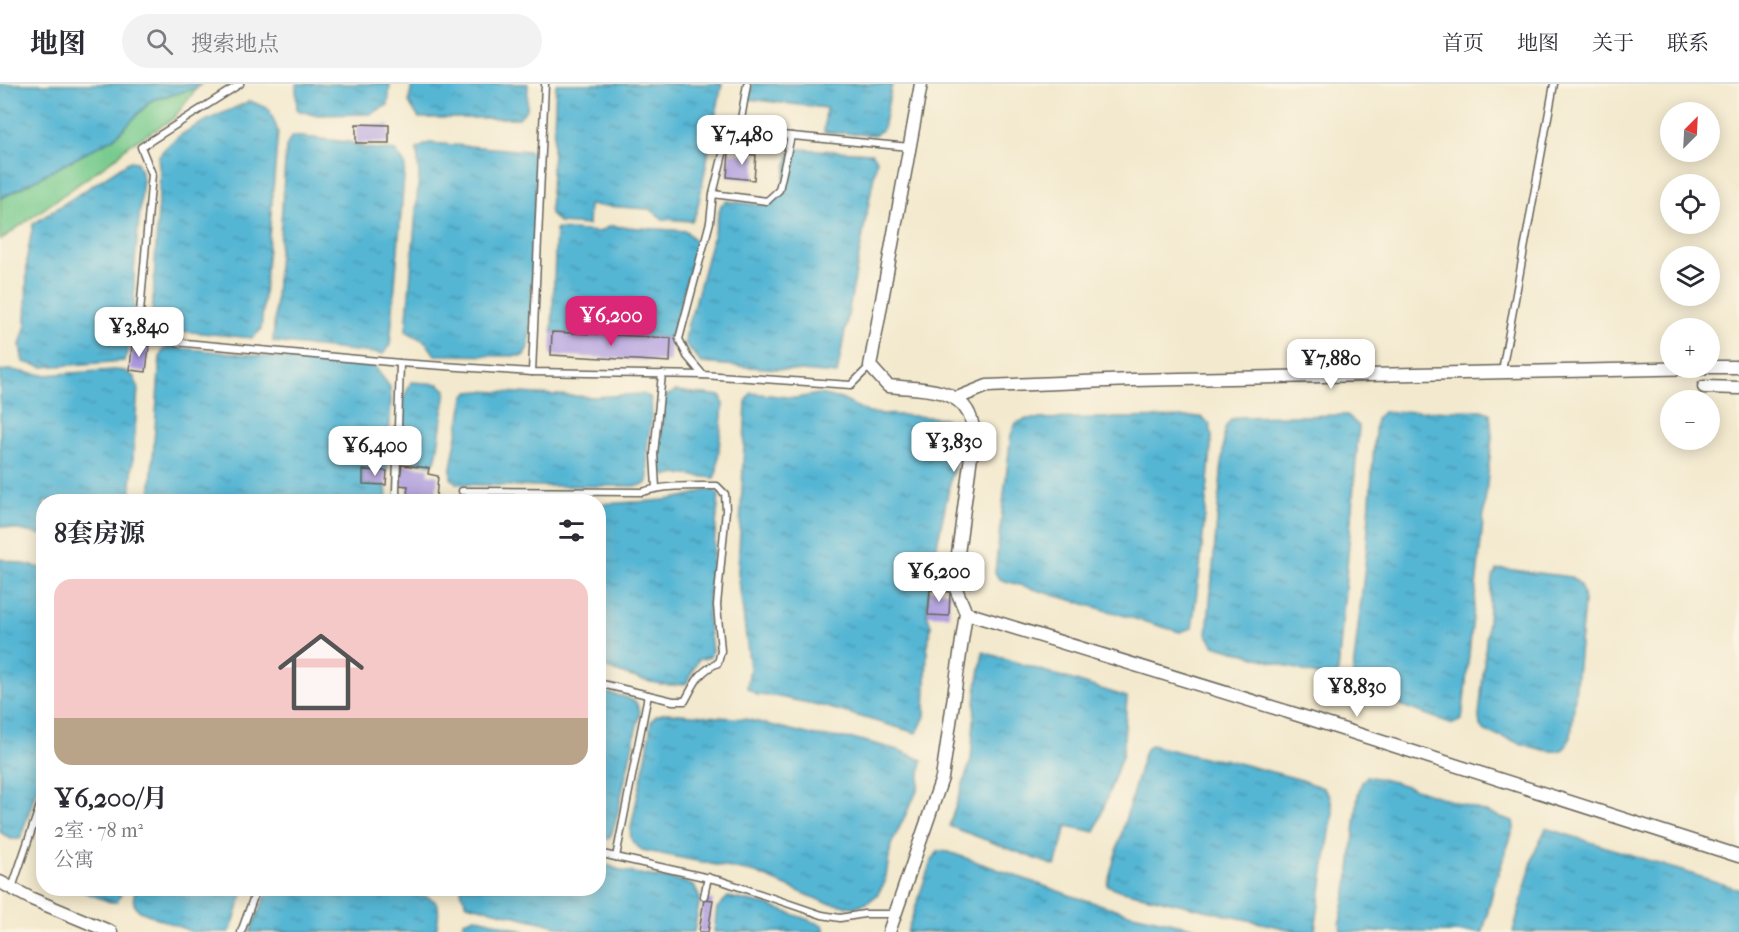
<!DOCTYPE html>
<html lang="zh">
<head>
<meta charset="utf-8">
<style>
	body { margin:0; font-family:"IM FELL French Canon","Noto Serif SC",serif; background:#f2f2f3; color:#2b2b33; height:100vh; display:flex; flex-direction:column; font-size:22px; white-space:nowrap }
	* { box-sizing:border-box; margin:0 }
	p { font-size:20px; color:#7c7c81 }
	.icon { flex:none; width:33px; height:33px; fill:none; stroke:currentColor; stroke-width:2; stroke-linecap:round; stroke-linejoin:round }
	.map { position:relative; flex:1; overflow:hidden }
	.details { position:absolute; left:36px; top:410px; width:570px; height:402px; display:flex; flex-direction:column; background:#fff; border-radius:24px; box-shadow:0 3px 15px #0003 }
	.details>* { flex:none }
	.needle { width:39px; rotate:24deg }
	.buttons { position:absolute; left:1660px; top:18px; display:grid; gap:12px }
	.buttons a { display:grid; place-items:center; width:60px; height:60px; border-radius:50%; background:#fff; box-shadow:0 3px 15px #0003; font-size:30px }
	.price { position:absolute; translate:-50% -51px; padding:0 14px; border-radius:12px; background:#fff; color:#222; font-size:20px; line-height:39px; filter:drop-shadow(0 2px 3px #0008) }
	.price::after { content:''; position:absolute; left:50%; top:36px; width:18px; height:14px; margin-left:-9px; background:inherit; clip-path:polygon(0 0,100% 0,50% 100%) }
	.price.selected { background:#db2777; color:#fff }
	ul { padding:0; list-style:none }
	li { display:grid; align-content:center; gap:12px; height:318px; padding:0 18px }
	li+li { border-top:2px solid #e1e1e2 }
	li span { display:grid; place-items:center; height:186px; border-radius:18px; color:#555 }
	li>.icon { margin-inline-start:auto }
	span .icon { width:108px; height:108px; fill:#fffc; stroke-width:1 }
	li b { font-size:26px }
	h2 { display:flex; justify-content:space-between; align-items:center; height:72px; padding:0 18px; font-size:26px }
	header { display:flex; align-items:center; gap:36px; box-sizing:border-box; height:84px; padding:0 30px; background:#fff; border-bottom:2px solid #e1e1e2 }
	header strong { font-size:28px }
	nav { display:flex; gap:33px; margin-inline-start:auto; font-size:21px }
	.search { width:420px; height:54px; background:#f2f2f3; display:flex; align-items:center; gap:15px; box-sizing:border-box; padding:0 21px; border-radius:33px; color:#7c7c81; font-size:22px }
	.map>svg:first-child { display:block }
</style>
</head>
<body>
<header>
<strong>地图</strong>
<div class="search"><svg class="icon" aria-label="search" viewBox="0 0 24 24"><circle cx="10" cy="10" r="6"/><path d="M15 15l6 6"/></svg>搜索地点</div>
<nav><a>首页</a><a>地图</a><a>关于</a><a>联系</a></nav>
</header>
<div class="map">
<svg width="1739" height="848" viewBox="0 0 1739 848">
	<defs>
		<pattern id="water-ripples" width="26" height="14" patternUnits="userSpaceOnUse" patternTransform="scale(1.5)"><rect width="26" height="14" fill="#55b6d4"/><path d="M2 4q2-2 4 0t4 0M15 11q2-2 4 0t4 0" fill="none" stroke="#4693ab"/></pattern>
	</defs>
	<rect width="100%" height="100%" fill="#fcf5e5"/>
	<filter id="ink" filterUnits="userSpaceOnUse"><feTurbulence type="fractalNoise" baseFrequency=".0167" numOctaves="2"/><feDisplacementMap in="SourceGraphic" scale="12" xChannelSelector="R" yChannelSelector="G"/><feConvolveMatrix kernelMatrix="1 2 1 2 8 2 1 2 1" color-interpolation-filters="sRGB"/></filter>
	<filter id="wash" filterUnits="userSpaceOnUse"><feTurbulence type="fractalNoise" baseFrequency=".008" numOctaves="4" result="noise"/><feDisplacementMap in="SourceGraphic" scale="24" xChannelSelector="R" yChannelSelector="G"/><feGaussianBlur stdDeviation="1.35" result="paint"/><feColorMatrix in="noise" values="0 0 0 0 0 0 0 0 0 0 0 0 0 0 0 0 0 1.4 0 .05"/><feComposite in="paint" operator="in"/></filter>
	<g filter="url(#wash)">
		<rect width="100%" height="100%" fill="#f3e9ce"/>
		<!-- grass -->
		<polygon fill="#78cb8e" stroke="#4a7455" stroke-width="1.5" points="197,4 173,35 126,63 118,72 0,156 0,115 114,54 152,16"/>
		<!-- water -->
		<g fill="url(#water-ripples)" stroke="#386978" stroke-width="1.5">
			<polygon points="0,0 201,0 197,4 152,16 114,54 0,115"/>
			<polygon points="296,0 390,0 388,21 370,30 314,31 297,26"/>
			<polygon points="412,0 528,0 527,25 519,34 419,34 409,19"/>
			<polygon points="556,0 722,0 697,127 692,137 663,135 650,125 589,121 588,141 560,139 550,130"/>
			<polygon points="752,0 892,0 883,45 875,51 824,48 826,24 749,15"/>
			<path d="M250,17L269,25L278,47L261,246L252,254L162,245L152,234L160,90L158,73C180,43 219,32 250,17Z"/>
			<polygon points="292,52 349,58 365,64 396,67 405,81 390,261 383,270 273,258 286,63"/>
			<polygon points="429,59 529,67 537,76 529,262 523,272 435,271 426,258 406,247 419,92 417,65"/>
			<polygon points="798,65 872,69 877,75 837,290 701,279 685,259 687,243 696,216 721,121 726,117 768,122 781,111 789,71"/>
			<polygon points="130,77 137,78 143,94 134,187 134,251 124,277 43,283 23,278 20,261 26,241 27,173 33,140"/>
			<polygon points="610,142 686,147 697,159 671,254 552,248 556,145 599,148"/>
			<polygon points="168,263 375,283 390,303 391,317 387,387 363,386 363,400 386,401 387,417 150,417 160,273 163,266"/>
			<polygon points="9,286 44,291 114,286 125,287 134,293 138,303 130,417 44,417 43,451 0,442 0,287"/>
			<polygon points="411,298 439,300 446,306 437,370 435,377 431,381 412,377 400,367 402,318"/>
			<path d="M481,307L593,313L642,310L650,313C655,334 648,346 647,366C646,378 651,389 646,400L638,402H517L457,400L451,394V383L464,313L469,308Z"/>
			<polygon points="676,307 721,312 723,320 717,387 714,394 678,390 667,392 660,386 658,377 664,320 666,312"/>
			<path d="M751,309L796,314L819,310L841,315L869,329L943,334C953,338 958,341 960,352L930,494L927,530L931,542L927,566L925,632L917,649L823,622L774,612L757,611L747,604L750,584L738,489L746,318Z"/>
			<polygon points="1481,326 1490,329 1492,353 1462,636 1453,640 1357,606 1352,596 1366,472 1376,335 1383,328"/>
			<polygon points="1347,331 1359,342 1338,588 1334,594 1328,594 1214,561 1207,551 1225,344 1231,336 1239,333"/>
			<polygon points="1201,333 1210,340 1212,353 1200,485 1192,544 1180,548 999,495 995,488 1011,351 1016,339 1027,335"/>
			<path d="M706,406L715,407L719,411L710,501L708,537L712,567L710,573L698,576L687,599C664,607 621,589 599,581V420C633,418 673,419 706,406Z"/>
			<polygon points="0,475 43,484 43,686 20,755 11,755 0,748"/>
			<path d="M1505,485L1571,493C1582,500 1583,506 1584,519L1571,653C1568,659 1566,665 1559,667C1545,670 1501,652 1485,647L1480,642L1479,633L1492,493L1497,486Z"/>
			<polygon points="983,568 1127,613 1123,669 1095,748 1067,742 1055,782 949,742 971,676 976,608"/>
			<polygon points="599,607 625,613 636,618 640,628 616,736 610,754 598,758"/>
			<path d="M665,629L745,635L816,652L856,655L898,666L922,676L918,705L891,761L885,798L877,811L867,819L853,823L824,818L756,789L642,766C632,759 629,756 631,743L648,664L651,637L656,632Z"/>
			<polygon points="1151,661 1207,675 1223,675 1302,696 1323,704 1330,713 1333,728 1315,846 1313,848 1300,848 1119,806 1107,801 1143,673 1146,665"/>
			<polygon points="1367,692 1394,698 1513,737 1514,744 1494,802 1483,848 1341,848 1340,838 1350,787 1358,711 1362,698"/>
			<polygon points="1546,744 1739,805 1739,848 1513,848 1534,770"/>
			<polygon points="938,767 949,768 1072,812 1128,829 1214,848 907,848 930,780"/>
			<polygon points="599,778 622,787 681,797 694,802 700,814 694,848 581,848 467,820 462,811 461,804 598,804"/>
			<polygon points="74,804 124,804 117,818 110,818"/>
			<path d="M136,804H245L230,848H192L140,827C131,820 133,814 136,804Z"/>
			<path d="M269,804C295,804 426,798 437,820C441,828 437,840 436,848H250Z"/>
			<polygon points="728,813 767,821 823,841 825,848 714,848 717,824"/>
			<polygon points="475,833 527,848 460,848 464,837"/>
		</g>
		<g id="blocks">
			<!-- building -->
			<g fill="#aa98df">
				<polygon points="356,40 389,41 389,59 356,59"/>
				<polygon points="729,69 756,71 754,96 727,93"/>
				<polygon points="552,248 671,254 670,278 551,271"/>
				<polygon points="132,260 149,262 146,288 130,286"/>
				<polygon points="402,381 429,384 428,390 438,392 436,414 407,411 408,402 399,401"/>
				<polygon points="363,386 387,387 386,401 363,400"/>
				<polygon points="930,506 950,508 949,532 928,531"/>
				<polygon points="704,815 713,816 708,848 699,848"/>
			</g>
		</g>
	</g>
	<g filter="url(#ink)">
		<use href="#blocks" fill-opacity="0" stroke="#67645a" stroke-width="1.5"/>
		<g fill="none" stroke-linecap="round" stroke-linejoin="round">
			<!-- lane casing -->
			<g stroke="#67645a" stroke-width="9">
				<g id="lane">
					<polyline points="240,0 141,63 152,90 139,240 153,256 400,279 532,288 703,291 851,301 870,282"/>
					<polyline points="739,47 747,0"/>
					<polyline points="713,110 767,117 779,106 791,52"/>
					<polyline points="1502,287 1554,0"/>
					<polyline points="532,288 545,0"/>
					<polyline points="703,291 687,272 679,255 710,138 713,110 729,46 910,63"/>
					<polyline points="656,404 654,370 662,290"/>
					<path d="M462,407L642,408C666,401 692,402 717,402L725,410L726,426L717,521L721,567L718,579C698,588 695,599 685,617H673L598,599"/>
					<polyline points="397,417 396,407 400,279"/>
					<polyline points="562,417 563,408"/>
					<polyline points="598,769 722,797 822,831 840,834 864,830 894,830"/>
					<polyline points="616,773 648,611"/>
					<polyline points="12,804 44,710"/>
					<polyline points="704,812 708,793"/>
					<polyline points="241,848 257,804"/>
				</g>
			</g>
			<!-- street casing -->
			<g stroke="#67645a" stroke-width="15">
				<g id="street">
					<polyline points="1710,283 1739,283"/>
					<polyline points="1704,303 1739,304"/>
					<polyline points="957,314 987,302 1132,296 1703,284"/>
					<polyline points="966,529 1298,631 1739,772"/>
					<polyline points="0,798 32,815 111,848"/>
					<path d="M889,848L942,694L966,529L954,500L974,349C973,343 972,336 969,330C956,302 915,305 888,302L870,282L921,0"/>
				</g>
			</g>
			<!-- lane -->
			<use href="#lane" stroke="#fff" stroke-width="6"/>
			<!-- street -->
			<use href="#street" stroke="#fff" stroke-width="12"/>
		</g>
	</g>
</svg>
<div class="buttons">
<a><svg class="needle" viewBox="-14 -14 28 28"><path d="M0-13l5 13h-10z" fill="#e53935"/><path d="M0 13l5-13h-10z" fill="#7c7c81"/></svg></a>
<a><svg class="icon" aria-label="locate" viewBox="0 0 24 24"><circle cx="12" cy="12" r="6"/><path d="M12 2v4M12 18v4M2 12h4M18 12h4"/></svg></a>
<a><svg class="icon" aria-label="layers" viewBox="0 0 24 24"><path d="M12 4l9 5-9 5-9-5zM3 14l9 5 9-5"/></svg></a>
<a>+</a>
<a>−</a>
</div>
<b class="price" style="left:742px;top:82px">¥7,480</b>
<b class="price selected" style="left:611px;top:263px">¥6,200</b>
<b class="price" style="left:139px;top:274px">¥3,840</b>
<b class="price" style="left:1331px;top:306px">¥7,880</b>
<b class="price" style="left:954px;top:389px">¥3,830</b>
<b class="price" style="left:375px;top:393px">¥6,400</b>
<b class="price" style="left:939px;top:519px">¥6,200</b>
<b class="price" style="left:1357px;top:634px">¥8,830</b>
<section class="details">
<h2>8套房源<svg class="icon" aria-label="filters" viewBox="0 0 24 24"><path d="M4 7h16M4 17h16"/><circle cx="9" cy="7" r="2"/><circle cx="15" cy="17" r="2"/></svg></h2>
<ul>
<li><span style="background:linear-gradient(#f6c9c9 75%,#b9a48a 0)"><svg class="icon" aria-label="home" viewBox="0 0 24 24"><path d="M3 11l9-7 9 7M6 9v11h12V9"/></svg></span><div><b>¥6,200/月</b><p>2室 · 78 m²</p><p>公寓</p></div></li>
</ul>
</section>
</div>
</body>
</html>
